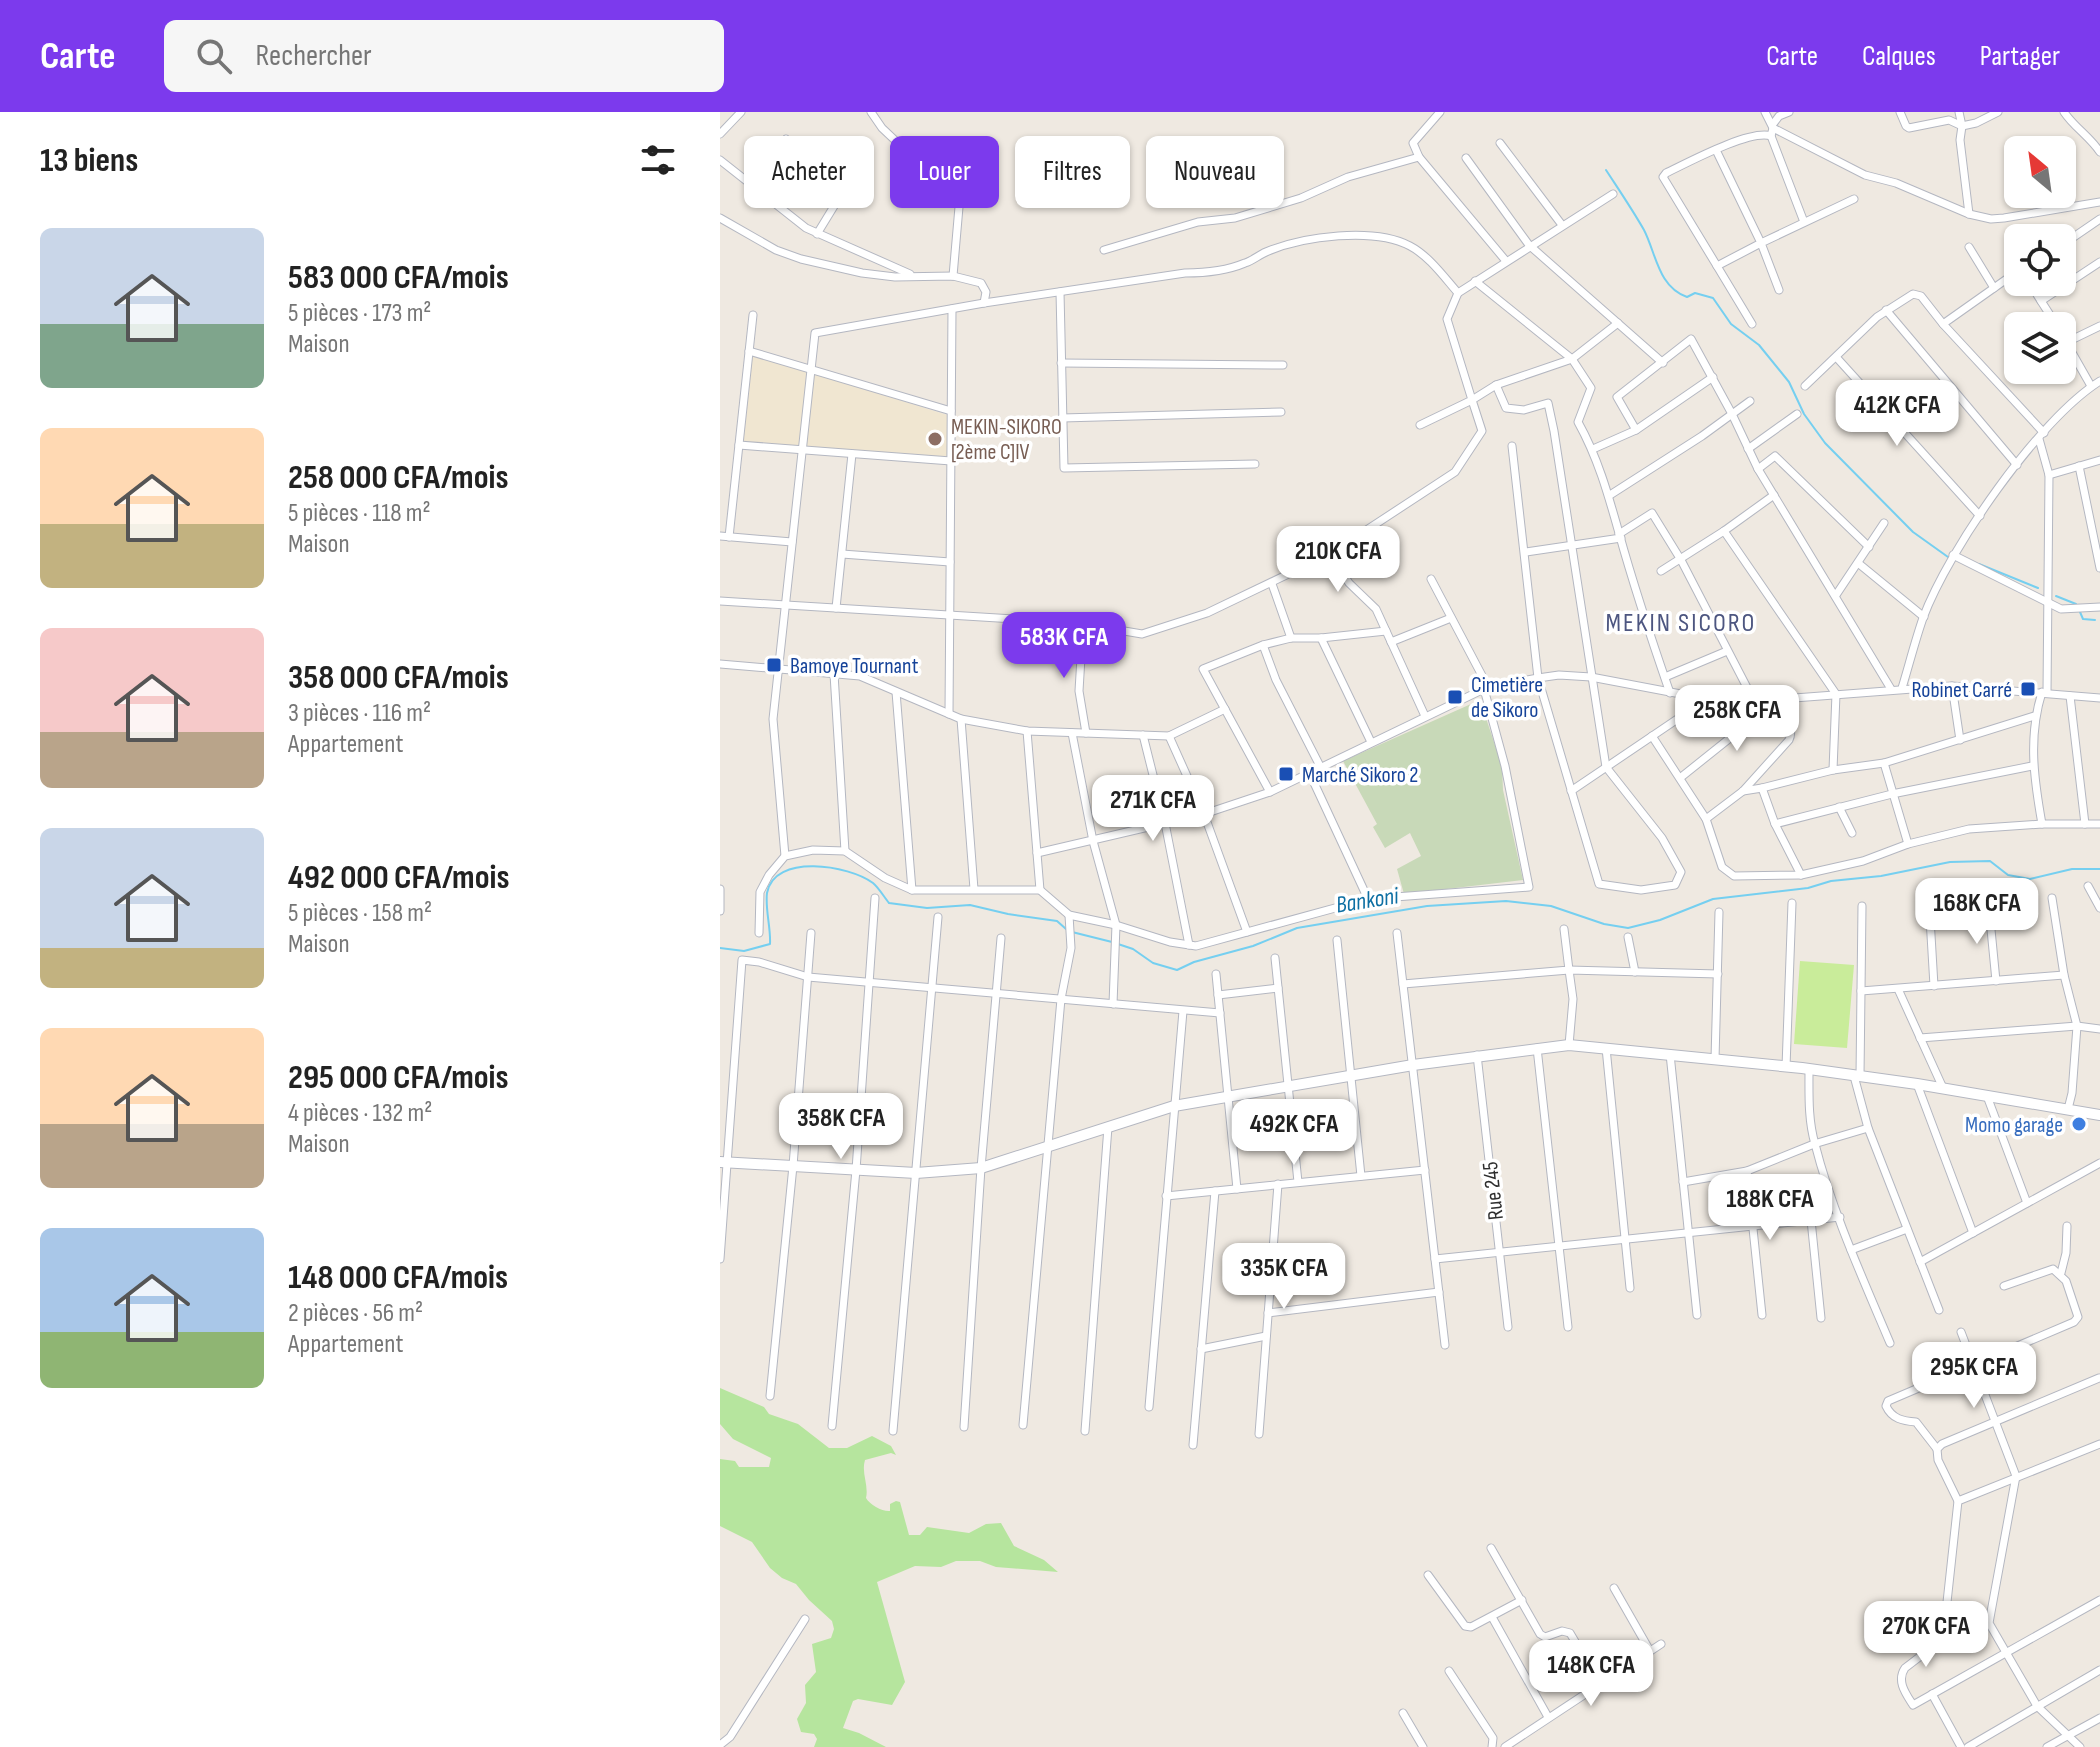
<!DOCTYPE html>
<html lang="fr">
<head>
<meta charset="utf-8">
<style>
	body { margin:0; font-family:"Sofia Sans Condensed",sans-serif; background:#f6f6f6; color:#222; height:100vh; display:flex; flex-direction:column; font-size:30px; white-space:nowrap }
	* { box-sizing:border-box; margin:0 }
	p { font-size:26px; color:#767676 }
	.icon { flex:none; width:44px; height:44px; fill:none; stroke:currentColor; stroke-width:2; stroke-linecap:round; stroke-linejoin:round }
	.map { position:relative; flex:1; overflow:hidden }
	.details { display:flex; flex-direction:column; background:#fff; width:720px }
	.details>* { flex:none }
	.guide { position:absolute; left:24px; top:24px; width:760px; height:72px; display:flex; gap:16px }
	.needle { width:52px; rotate:331deg }
	.tools { position:absolute; left:1284px; top:24px; display:grid; gap:16px }
	.tools a { display:grid; place-items:center; width:72px; height:72px; border-radius:12px; background:#fff; box-shadow:0 2px 6px #0004; font-size:40px }
	.price { position:absolute; translate:-50% -68px; padding:0 18px; border-radius:16px; background:#fff; color:#222; font-size:26px; line-height:52px; filter:drop-shadow(0 2px 4px #0008) }
	.price::after { content:''; position:absolute; left:50%; top:48px; width:24px; height:18px; margin-left:-12px; background:inherit; clip-path:polygon(0 0,100% 0,50% 100%) }
	.price.current { background:#7c3aed; color:#fff }
	ul { padding:0; list-style:none }
	li { display:flex; align-items:center; gap:24px; height:200px; padding:0 40px }
	li span { display:grid; place-items:center; flex:none; width:224px; height:160px; border-radius:12px; color:#555 }
	li>.icon { margin-inline-start:auto }
	span .icon { width:96px; height:96px; fill:#fffc; stroke-width:1 }
	li b { font-size:34px }
	h2 { display:flex; justify-content:space-between; align-items:center; height:96px; padding:0 40px; font-size:34px }
	.pill { padding:0 28px; border-radius:12px; background:#fff; box-shadow:0 2px 6px #0004; font-size:28px; line-height:72px }
	.pill.current { background:#7c3aed; color:#fff }
	header { display:flex; align-items:center; gap:48px; box-sizing:border-box; height:112px; padding:0 40px; background:#7c3aed; color:#fff }
	header strong { font-size:38px }
	nav { display:flex; gap:44px; margin-inline-start:auto; font-size:28px }
	.search { width:560px; height:72px; background:#f6f6f6; display:flex; align-items:center; gap:20px; box-sizing:border-box; padding:0 28px; border-radius:12px; color:#767676; font-size:30px }
	main { display:flex; flex:1; min-height:0 }
	.map>svg:first-child { display:block }
</style>
</head>
<body>
<header>
<strong>Carte</strong>
<div class="search"><svg class="icon" aria-label="search" viewBox="0 0 24 24"><circle cx="10" cy="10" r="6"/><path d="M15 15l6 6"/></svg>Rechercher</div>
<nav><a>Carte</a><a>Calques</a><a>Partager</a></nav>
</header>
<main>
<section class="details">
<h2>13 biens<svg class="icon" aria-label="filters" viewBox="0 0 24 24"><path d="M4 7h16M4 17h16"/><circle cx="9" cy="7" r="2"/><circle cx="15" cy="17" r="2"/></svg></h2>
<ul>
<li><span style="background:linear-gradient(#c9d6e8 60%,#7fa58c 0)"><svg class="icon" aria-label="home" viewBox="0 0 24 24"><path d="M3 11l9-7 9 7M6 9v11h12V9"/></svg></span><div><b>583 000 CFA/mois</b><p>5 pièces · 173 m²</p><p>Maison</p></div></li>
<li><span style="background:linear-gradient(#ffd9b3 60%,#c2b280 0)"><svg class="icon" aria-label="home" viewBox="0 0 24 24"><path d="M3 11l9-7 9 7M6 9v11h12V9"/></svg></span><div><b>258 000 CFA/mois</b><p>5 pièces · 118 m²</p><p>Maison</p></div></li>
<li><span style="background:linear-gradient(#f6c9c9 65%,#b9a48a 0)"><svg class="icon" aria-label="home" viewBox="0 0 24 24"><path d="M3 11l9-7 9 7M6 9v11h12V9"/></svg></span><div><b>358 000 CFA/mois</b><p>3 pièces · 116 m²</p><p>Appartement</p></div></li>
<li><span style="background:linear-gradient(#c9d6e8 75%,#c2b280 0)"><svg class="icon" aria-label="home" viewBox="0 0 24 24"><path d="M3 11l9-7 9 7M6 9v11h12V9"/></svg></span><div><b>492 000 CFA/mois</b><p>5 pièces · 158 m²</p><p>Maison</p></div></li>
<li><span style="background:linear-gradient(#ffd9b3 60%,#b9a48a 0)"><svg class="icon" aria-label="home" viewBox="0 0 24 24"><path d="M3 11l9-7 9 7M6 9v11h12V9"/></svg></span><div><b>295 000 CFA/mois</b><p>4 pièces · 132 m²</p><p>Maison</p></div></li>
<li><span style="background:linear-gradient(#a9c7e8 65%,#8fb573 0)"><svg class="icon" aria-label="home" viewBox="0 0 24 24"><path d="M3 11l9-7 9 7M6 9v11h12V9"/></svg></span><div><b>148 000 CFA/mois</b><p>2 pièces · 56 m²</p><p>Appartement</p></div></li>
</ul>
</section>
<div class="map">
<svg width="1380" height="1635" viewBox="0 0 1380 1635">
	<rect width="100%" height="100%" fill="#efe9e1"/>
	<!-- education -->
	<polygon fill="#f0e6d1" points="32,242 227,303 228,346 23,330"/>
	<!-- green -->
	<path fill="#b6e59e" d="M0,1276L44,1295L49,1302L78,1312L109,1336H127L152,1324L171,1334L176,1343L171,1341L145,1348C141,1361 149,1373 146,1386C150,1393 163,1400 170,1399V1392L176,1389L180,1390L189,1423H200L207,1415L249,1421L266,1412L281,1411L294,1434L324,1448L338,1460L276,1455L260,1449H236L221,1455L195,1454L157,1470L185,1570L172,1593L138,1587L133,1589L123,1616L139,1621L166,1635H94L97,1627L94,1622L81,1620L77,1607L86,1591L85,1573L96,1560L92,1532L111,1526L114,1517L112,1509L89,1488L76,1472L62,1466L50,1456L32,1430L0,1414V1347L15,1349L19,1355H49L51,1346L13,1327L0,1312Z"/>
	<!-- cemetery -->
	<polygon fill="#c8d9b8" points="760,588 782,654 783,678 803,768 684,782 677,757 701,744 690,721 665,736 653,715 657,712 623,649"/>
	<!-- pitch -->
	<polygon fill="#c9ec9a" points="1080,849 1134,853 1127,936 1074,932"/>
	<g fill="none" stroke-linecap="round" stroke-linejoin="round">
		<!-- stream -->
		<g stroke="#75cff0" stroke-width="2">
			<path d="M886,58C899,78 912,97 924,118C936,141 938,175 967,185L975,181L993,186L1011,212L1039,233L1069,270L1084,302L1105,331L1193,420L1228,445"/>
			<polyline points="1259,452 1318,476"/>
			<polyline points="1336,484 1356,492"/>
			<polyline points="1360,500 1363,507 1375,508"/>
			<polyline points="352,820 392,830"/>
			<polyline points="398,832 413,837 433,851 457,858 474,850 533,834 577,816 707,794 786,789 831,794 884,812 908,816 940,808 993,787 1088,776 1111,769 1161,764 1230,750 1270,749 1288,763 1310,767 1352,757 1380,757"/>
			<path d="M0,836L24,839L50,832C51,816 45,797 47,781C54,741 129,753 153,771C159,776 164,785 169,791L207,796L250,793L288,802L337,809L346,817"/>
		</g>
		<!-- street casing -->
		<g stroke="#b4b7c1" stroke-width="9">
			<g id="street">
				<polyline points="151,0 162,16 237,87 239,95 233,164"/>
				<polyline points="1045,0 1053,16 1145,63 1176,71 1249,102 1271,107 1284,106 1380,90"/>
				<polyline points="1180,0 1186,14 1189,16 1229,8 1242,14"/>
				<polyline points="1239,0 1242,14"/>
				<path d="M1344,0C1354,15 1369,24 1380,40"/>
				<polyline points="1053,12 1059,4 1069,0"/>
				<polyline points="0,22 21,0"/>
				<polyline points="1051,24 1084,110"/>
				<polyline points="780,31 842,113"/>
				<polyline points="996,38 1041,131 997,154 1032,212"/>
				<polyline points="699,45 693,31 720,0"/>
				<polyline points="746,46 809,133 943,251"/>
				<polyline points="0,48 86,116 190,162"/>
				<polyline points="30,72 66,27"/>
				<polyline points="1249,102 1240,28 1242,14 1256,11 1278,0"/>
				<polyline points="0,106 56,138 81,147 142,161 175,165 233,164 261,171 266,180 264,191"/>
				<polyline points="97,122 130,68"/>
				<polyline points="1342,133 1380,107"/>
				<polyline points="1249,135 1274,176"/>
				<polyline points="384,138 478,110 515,106 581,86 628,65 699,45 786,149"/>
				<path d="M997,154L943,65L946,61C967,51 1030,17 1051,24L1053,16"/>
				<path d="M755,169L852,247L871,276L858,310C878,346 888,382 899,421C914,475 932,529 950,581"/>
				<polyline points="1309,170 1321,189 1380,150"/>
				<polyline points="1059,178 1041,131 1134,87"/>
				<polyline points="340,180 344,356 535,352"/>
				<polyline points="1321,189 1337,214"/>
				<polyline points="1166,198 1297,353"/>
				<polyline points="1223,212 1298,159"/>
				<polyline points="1342,223 1371,274"/>
				<polyline points="1347,230 1380,214"/>
				<polyline points="29,239 231,299"/>
				<polyline points="1117,246 1260,404"/>
				<polyline points="341,251 563,253"/>
				<polyline points="776,273 786,296 804,298 828,291 834,319 886,655 942,726 961,760 955,773 921,778 879,772 818,566 792,334"/>
				<polyline points="1085,274 1157,205 1193,182 1201,184 1223,212 1324,321"/>
				<polyline points="342,306 561,300"/>
				<polyline points="700,313 752,288 727,207 738,181 893,82"/>
				<polyline points="916,318 897,285 971,227 1012,302 1038,357 1171,577"/>
				<polyline points="1319,327 1329,363 1327,581"/>
				<polyline points="19,333 231,349"/>
				<polyline points="873,337 916,318 993,265"/>
				<polyline points="1028,337 1077,302"/>
				<polyline points="1359,354 1380,456"/>
				<polyline points="1038,357 1055,344 1149,435"/>
				<polyline points="1329,363 1380,348"/>
				<polyline points="890,383 982,324 1030,289"/>
				<polyline points="1004,419 1116,582 1113,658"/>
				<polyline points="899,422 932,401 961,448 1034,589"/>
				<polyline points="0,424 72,430"/>
				<polyline points="9,425 33,203"/>
				<polyline points="806,440 901,426"/>
				<polyline points="122,442 230,450"/>
				<polyline points="610,442 629,471 656,497 705,604"/>
				<polyline points="1233,443 1341,497 1380,495"/>
				<polyline points="1138,451 1204,505"/>
				<polyline points="941,459 1004,419 1054,383"/>
				<polyline points="711,467 768,575"/>
				<polyline points="552,472 571,526"/>
				<polyline points="1116,483 1164,411"/>
				<polyline points="0,489 357,511 422,522 487,501 610,442 735,360 762,319 752,288 776,273 852,247 898,211"/>
				<polyline points="116,496 132,342"/>
				<polyline points="363,512 359,579 366,621"/>
				<polyline points="601,526 651,630"/>
				<polyline points="671,530 731,506"/>
				<polyline points="543,533 556,568 600,654"/>
				<polyline points="0,552 140,564 241,607 307,619 449,624 505,597"/>
				<polyline points="114,562 125,739"/>
				<polyline points="945,565 1007,539"/>
				<polyline points="1232,574 1240,628"/>
				<path d="M1182,576C1189,553 1195,529 1203,506C1229,437 1318,308 1380,269"/>
				<polyline points="176,580 192,778"/>
				<polyline points="1350,584 1365,712"/>
				<polyline points="229,602 232,197"/>
				<polyline points="241,607 254,777"/>
				<polyline points="307,619 320,778"/>
				<polyline points="352,621 373,729 396,813 393,892"/>
				<polyline points="423,623 445,711 469,833"/>
				<polyline points="449,624 484,702 527,820"/>
				<polyline points="932,624 986,707 1002,755 1014,764 1081,763 1143,749 1188,732 1249,717 1322,712 1380,712"/>
				<polyline points="1164,651 1188,732"/>
				<polyline points="589,660 648,787"/>
				<polyline points="960,666 1015,622 1018,614 1016,588"/>
				<polyline points="1042,676 1113,658 1164,651 1314,604"/>
				<polyline points="851,679 987,587"/>
				<polyline points="1023,679 1042,676 1055,712"/>
				<polyline points="550,680 483,557 543,533 571,526 601,526 666,519"/>
				<polyline points="1119,695 1132,721"/>
				<path d="M986,707L1023,679L1069,628C1075,616 1063,600 1058,588"/>
				<path d="M1322,712C1314,667 1308,625 1322,580"/>
				<polyline points="317,741 484,702 550,680 768,575 818,566 839,563 871,565 987,587 1034,589 1232,574 1380,586"/>
				<path d="M65,744L53,607L95,221L264,191L465,161C485,161 506,159 525,151C532,149 539,143 546,140C583,124 654,115 690,134C709,144 724,165 738,181"/>
				<polyline points="1081,763 1055,712 1172,682 1312,654"/>
				<polyline points="1368,774 1380,796"/>
				<polyline points="0,777 0,799"/>
				<polyline points="1332,786 1344,863 1357,914 1352,981 1348,997"/>
				<polyline points="1209,789 1214,874"/>
				<polyline points="1269,797 1276,869"/>
				<polyline points="39,821 40,780 49,763 65,744 93,738 125,739 165,766 192,778 320,778 349,803 396,813 450,830 476,834 648,787 809,775 785,654 764,577"/>
				<polyline points="677,821 725,1233"/>
				<polyline points="908,825 915,860"/>
				<polyline points="617,828 641,1064"/>
				<polyline points="555,846 578,1070"/>
				<polyline points="496,862 517,1077"/>
				<polyline points="683,872 849,858 844,817"/>
				<polyline points="1178,877 1223,976"/>
				<polyline points="1141,879 1344,863"/>
				<polyline points="498,883 558,876"/>
				<polyline points="1200,926 1357,914 1380,917"/>
				<polyline points="849,933 853,887 849,858 998,862"/>
				<polyline points="817,936 848,1215"/>
				<polyline points="886,936 910,1176"/>
				<polyline points="950,942 977,1203"/>
				<polyline points="757,943 788,1215"/>
				<polyline points="995,947 999,800"/>
				<polyline points="1066,955 1072,791"/>
				<path d="M1089,958C1089,983 1088,1008 1095,1032C1112,1099 1143,1167 1170,1231"/>
				<polyline points="1134,964 1148,1016 1219,1198"/>
				<polyline points="1140,964 1142,794"/>
				<polyline points="1197,972 1253,1121"/>
				<polyline points="1267,984 1307,1091"/>
				<polyline points="1027,1059 1042,1203"/>
				<polyline points="963,1070 1027,1059 1094,1032 1148,1016"/>
				<polyline points="446,1084 705,1058"/>
				<polyline points="1091,1108 1101,1206"/>
				<polyline points="1131,1138 1187,1117"/>
				<polyline points="0,1147 22,848 39,850 88,865 500,901"/>
				<polyline points="715,1147 1120,1105"/>
				<polyline points="1200,1150 1380,1051"/>
				<polyline points="1341,1161 1346,1141 1347,1114"/>
				<polyline points="548,1201 719,1180"/>
				<polyline points="1241,1220 1296,1364 1269,1511 1317,1594 1360,1635"/>
				<polyline points="481,1237 546,1224"/>
				<polyline points="50,1284 73,1054 91,821"/>
				<polyline points="429,1295 463,899"/>
				<polyline points="303,1313 341,887 351,836 349,803"/>
				<polyline points="112,1314 136,1058 155,786"/>
				<polyline points="244,1315 261,1056 281,826"/>
				<polyline points="173,1319 218,805"/>
				<polyline points="365,1319 388,1015"/>
				<polyline points="539,1322 558,1072"/>
				<path d="M1380,1332L1238,1389L1223,1527L1185,1556C1176,1569 1186,1582 1193,1593L1380,1488"/>
				<polyline points="473,1333 495,1079"/>
				<path d="M1217,1337L1196,1310C1183,1309 1172,1307 1166,1294L1168,1289L1354,1210L1358,1205L1346,1169L1333,1157L1284,1174"/>
				<polyline points="1238,1389 1218,1348 1217,1337 1222,1332 1379,1266"/>
				<polyline points="771,1436 820,1522 825,1525 842,1519 850,1521 880,1572"/>
				<polyline points="708,1463 745,1514 751,1515 802,1488"/>
				<polyline points="894,1476 930,1539"/>
				<polyline points="772,1505 828,1605"/>
				<polyline points="729,1559 773,1626 772,1635"/>
				<polyline points="1212,1582 1241,1635"/>
				<polyline points="683,1601 703,1635"/>
				<polyline points="0,1633 10,1625 85,1507"/>
				<polyline points="785,1635 941,1532"/>
				<polyline points="1248,1635 1380,1558"/>
				<polyline points="1327,1635 1380,1606"/>
			</g>
		</g>
		<!-- secondary casing -->
		<g stroke="#b4b7c1" stroke-width="12">
			<polyline id="secondary" points="0,1050 196,1061 261,1056 454,994 693,953 849,933 1082,956 1197,972 1380,1003"/>
		</g>
		<!-- street -->
		<use href="#street" stroke="#fff" stroke-width="7"/>
		<!-- secondary -->
		<use href="#secondary" stroke="#fff" stroke-width="10"/>
	</g>
	<!-- markers -->
	<circle fill="#8d6e63" stroke="#fff" stroke-width="3" cx="215" cy="327" r="8"/>
	<g fill="#1a4fb4" stroke="#fff" stroke-width="3">
		<rect x="46" y="545" width="16" height="16" rx="4"/>
		<rect x="1300" y="569" width="16" height="16" rx="4"/>
		<rect x="727" y="577" width="16" height="16" rx="4"/>
		<rect x="558" y="654" width="16" height="16" rx="4"/>
	</g>
	<circle fill="#3f7fe0" stroke="#fff" stroke-width="3" cx="1359" cy="1012" r="8"/>
	<g text-anchor="middle" stroke-width="7" stroke-linejoin="round" paint-order="stroke">
		<!-- education labels -->
		<g font-size="22" fill="#785e54" stroke="#fff" text-anchor="start">
			<text x="231" y="322">MEKIN-SIKORO<tspan x="231" dy="25">[2ème C]IV</tspan></text>
		</g>
		<!-- transit labels -->
		<g font-size="22" fill="#164399" stroke="#fff" text-anchor="start">
			<text x="70" y="561">Bamoye Tournant</text>
			<text x="751" y="580">Cimetière<tspan x="751" dy="25">de Sikoro</tspan></text>
			<text x="1292" y="585" text-anchor="end">Robinet Carré</text>
			<text x="582" y="670">Marché Sikoro 2</text>
		</g>
		<!-- shop labels -->
		<g font-size="22" fill="#366cbe" stroke="#fff" text-anchor="end">
			<text x="1343" y="1020">Momo garage</text>
		</g>
		<!-- street labels -->
		<g font-size="22" fill="#2e2e2e" stroke="#fff">
			<text transform="translate(772 1079) rotate(-96)" y="8">Rue 245</text>
		</g>
		<!-- water labels -->
		<g font-size="24" font-style="italic" fill="#0d6fa3" stroke="#fff">
			<text transform="translate(647 788) rotate(-9)" y="8">Bankoni</text>
		</g>
		<!-- quarter labels -->
		<g font-size="26" letter-spacing="2" fill="#4d5680" stroke="#fff">
			<text x="961" y="519">MEKIN SICORO</text>
		</g>
	</g>
</svg>
<div class="tools">
<a><svg class="needle" viewBox="-14 -14 28 28"><path d="M0-13l5 13h-10z" fill="#e53935"/><path d="M0 13l5-13h-10z" fill="#767676"/></svg></a>
<a><svg class="icon" aria-label="locate" viewBox="0 0 24 24"><circle cx="12" cy="12" r="6"/><path d="M12 2v4M12 18v4M2 12h4M18 12h4"/></svg></a>
<a><svg class="icon" aria-label="layers" viewBox="0 0 24 24"><path d="M12 4l9 5-9 5-9-5zM3 14l9 5 9-5"/></svg></a>
</div>
<b class="price" style="left:1177px;top:336px">412K CFA</b>
<b class="price" style="left:618px;top:482px">210K CFA</b>
<b class="price current" style="left:344px;top:568px">583K CFA</b>
<b class="price" style="left:1017px;top:641px">258K CFA</b>
<b class="price" style="left:433px;top:731px">271K CFA</b>
<b class="price" style="left:1257px;top:834px">168K CFA</b>
<b class="price" style="left:121px;top:1049px">358K CFA</b>
<b class="price" style="left:574px;top:1055px">492K CFA</b>
<b class="price" style="left:1050px;top:1130px">188K CFA</b>
<b class="price" style="left:564px;top:1199px">335K CFA</b>
<b class="price" style="left:1254px;top:1298px">295K CFA</b>
<b class="price" style="left:1206px;top:1557px">270K CFA</b>
<b class="price" style="left:871px;top:1596px">148K CFA</b>
<div class="guide">
<a class="pill">Acheter</a>
<a class="pill current">Louer</a>
<a class="pill">Filtres</a>
<a class="pill">Nouveau</a>
</div>
</div>
</main>
</body>
</html>
